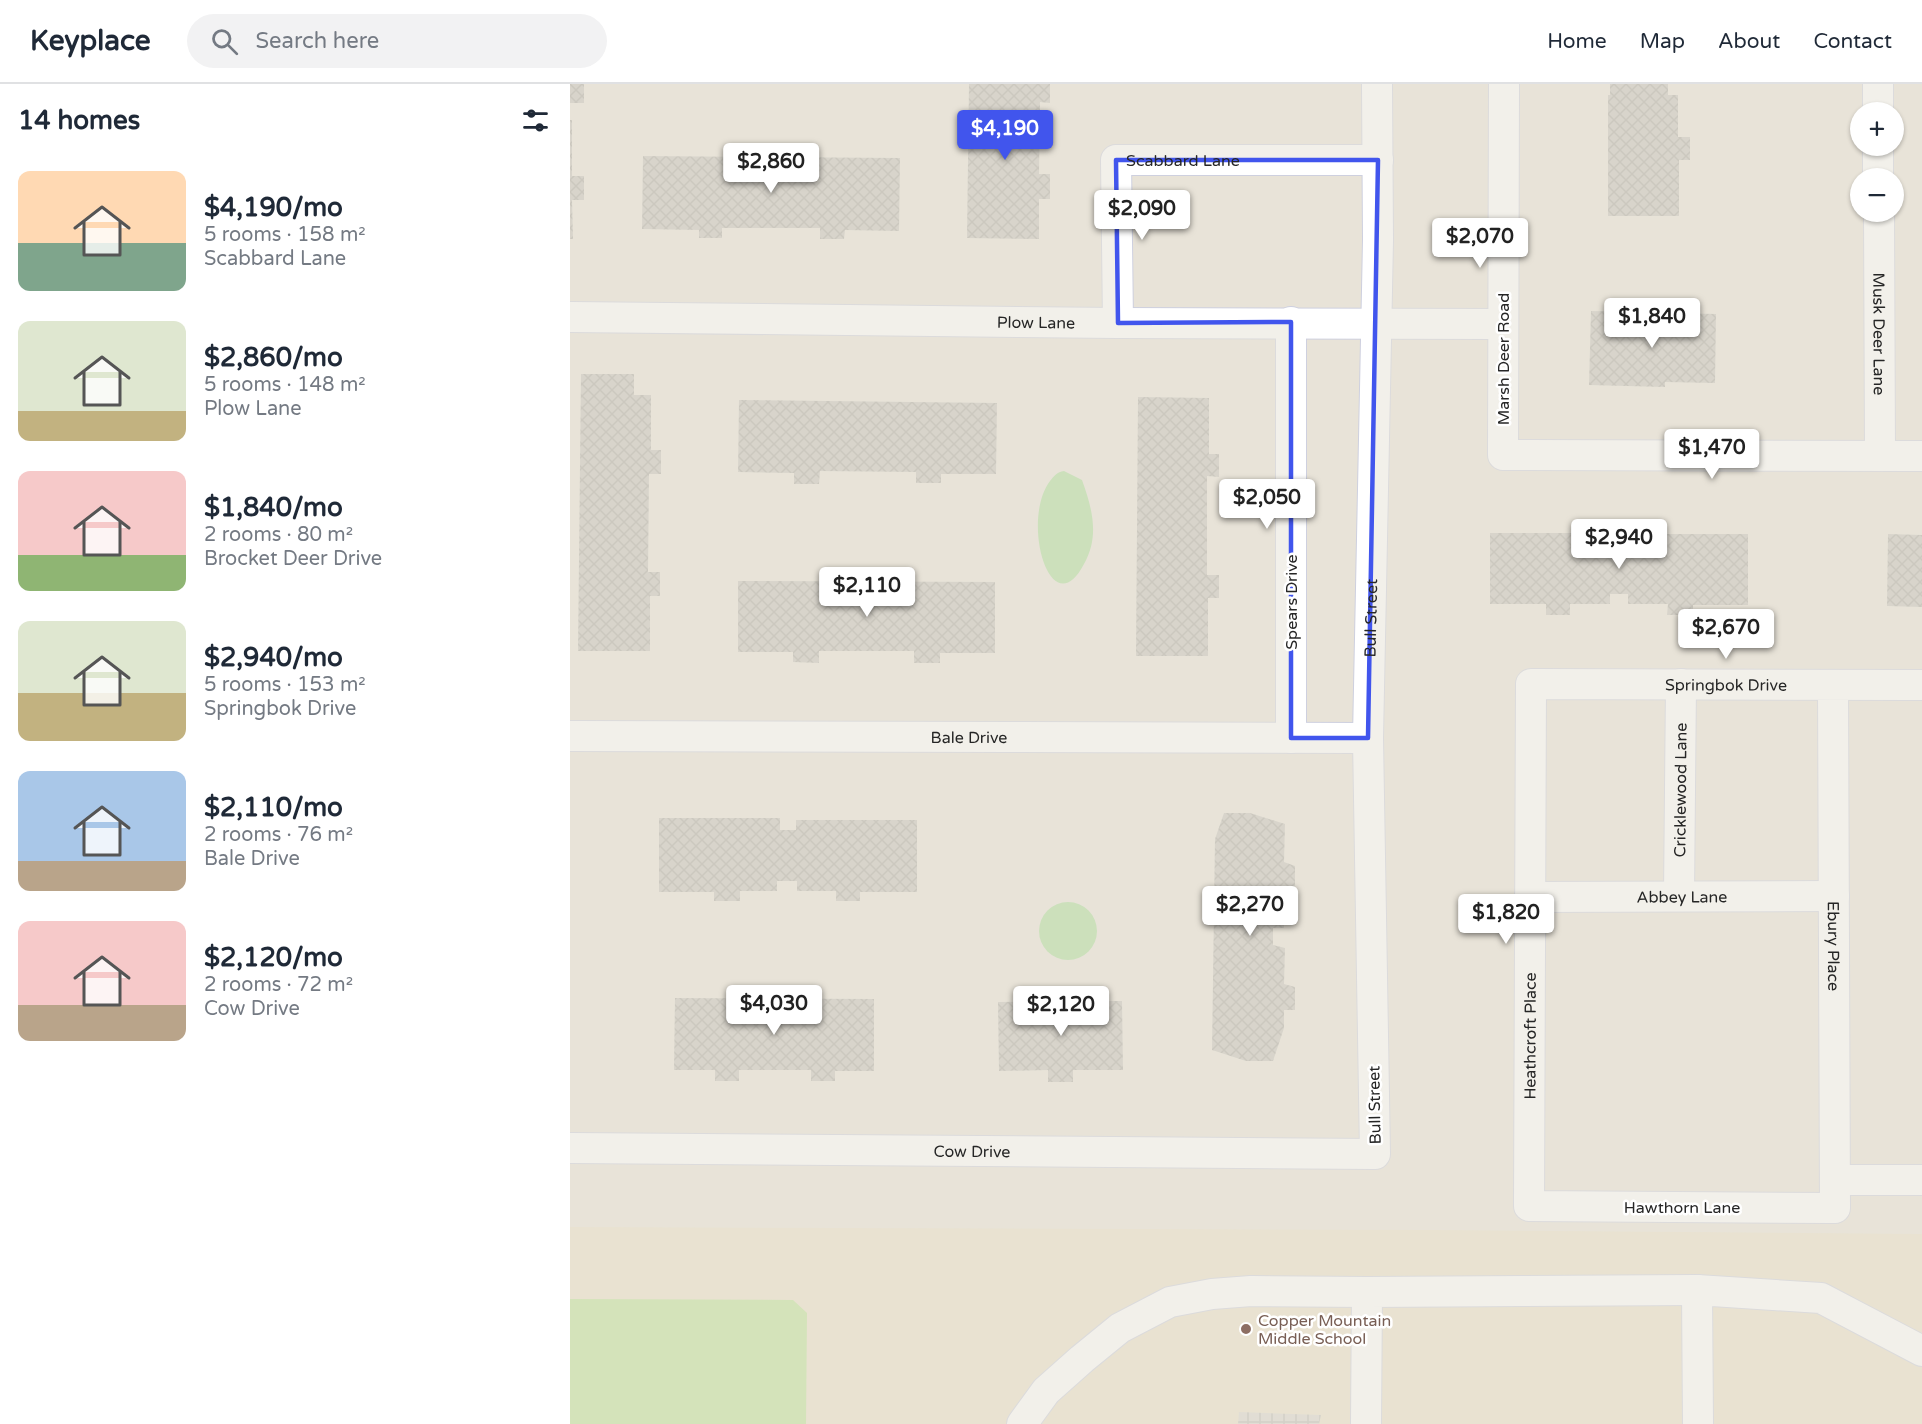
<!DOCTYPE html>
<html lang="en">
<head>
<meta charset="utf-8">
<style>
	body { margin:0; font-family:"Varela Round",sans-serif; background:#f2f2f3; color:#1f2937; height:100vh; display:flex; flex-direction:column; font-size:22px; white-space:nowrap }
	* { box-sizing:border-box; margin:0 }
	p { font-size:20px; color:#747a83 }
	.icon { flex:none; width:33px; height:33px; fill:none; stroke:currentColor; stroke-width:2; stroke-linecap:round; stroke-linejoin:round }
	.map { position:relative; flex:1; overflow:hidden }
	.details { display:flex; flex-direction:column; background:#fff; width:570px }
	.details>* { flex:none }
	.tools { position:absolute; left:1280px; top:18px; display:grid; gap:12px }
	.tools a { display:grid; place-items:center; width:54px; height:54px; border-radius:50%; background:#fff; box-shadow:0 2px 4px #0004; font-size:30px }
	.price { position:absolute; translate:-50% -51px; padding:0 14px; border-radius:6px; background:#fff; color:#222; font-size:20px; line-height:39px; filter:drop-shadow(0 2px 3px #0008) }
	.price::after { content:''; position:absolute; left:50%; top:36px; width:18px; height:14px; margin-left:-9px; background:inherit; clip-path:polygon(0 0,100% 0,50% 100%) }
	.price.on { background:#4155ed; color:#fff }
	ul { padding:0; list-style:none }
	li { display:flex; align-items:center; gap:18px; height:150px; padding:0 18px }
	li span { display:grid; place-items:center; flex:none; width:168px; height:120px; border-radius:12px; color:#555 }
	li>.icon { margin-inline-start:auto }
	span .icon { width:72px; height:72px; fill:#fffc; stroke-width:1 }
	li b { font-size:26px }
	h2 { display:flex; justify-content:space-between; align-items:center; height:72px; padding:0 18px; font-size:26px }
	header { display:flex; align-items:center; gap:36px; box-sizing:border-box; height:84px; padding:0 30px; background:#fff; border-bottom:2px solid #e0e1e3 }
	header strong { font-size:28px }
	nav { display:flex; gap:33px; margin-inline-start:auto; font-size:21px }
	.search { width:420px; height:54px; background:#f2f2f3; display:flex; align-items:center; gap:15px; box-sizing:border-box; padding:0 21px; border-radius:33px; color:#747a83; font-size:22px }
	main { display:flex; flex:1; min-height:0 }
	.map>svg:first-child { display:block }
</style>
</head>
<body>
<header>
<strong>Keyplace</strong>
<div class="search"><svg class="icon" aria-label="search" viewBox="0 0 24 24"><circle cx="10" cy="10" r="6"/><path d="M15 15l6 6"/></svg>Search here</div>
<nav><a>Home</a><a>Map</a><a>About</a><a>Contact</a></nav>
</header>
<main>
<section class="details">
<h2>14 homes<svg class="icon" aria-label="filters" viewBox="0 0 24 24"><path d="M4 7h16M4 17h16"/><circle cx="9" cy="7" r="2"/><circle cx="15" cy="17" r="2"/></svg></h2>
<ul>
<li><span style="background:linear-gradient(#ffd9b3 60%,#7fa58c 0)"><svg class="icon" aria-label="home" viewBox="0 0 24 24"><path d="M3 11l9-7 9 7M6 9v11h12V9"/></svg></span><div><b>$4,190/mo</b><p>5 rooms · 158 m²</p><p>Scabbard Lane</p></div></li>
<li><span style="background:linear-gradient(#dfe7d0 75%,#c2b280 0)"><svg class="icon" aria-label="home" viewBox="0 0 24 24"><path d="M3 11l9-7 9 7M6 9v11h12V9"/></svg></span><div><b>$2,860/mo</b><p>5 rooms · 148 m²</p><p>Plow Lane</p></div></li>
<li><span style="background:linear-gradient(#f6c9c9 70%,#8fb573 0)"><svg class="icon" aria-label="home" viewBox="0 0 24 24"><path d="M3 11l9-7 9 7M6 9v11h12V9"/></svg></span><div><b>$1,840/mo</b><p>2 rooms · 80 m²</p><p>Brocket Deer Drive</p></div></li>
<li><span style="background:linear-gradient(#dfe7d0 60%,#c2b280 0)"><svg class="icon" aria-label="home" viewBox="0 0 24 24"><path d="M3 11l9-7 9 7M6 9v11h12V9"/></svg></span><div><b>$2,940/mo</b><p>5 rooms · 153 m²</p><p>Springbok Drive</p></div></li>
<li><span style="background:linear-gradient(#a9c7e8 75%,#b9a48a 0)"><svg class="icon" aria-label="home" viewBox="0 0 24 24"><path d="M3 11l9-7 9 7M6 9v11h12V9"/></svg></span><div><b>$2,110/mo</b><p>2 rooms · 76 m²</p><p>Bale Drive</p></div></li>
<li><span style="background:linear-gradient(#f6c9c9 70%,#b9a48a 0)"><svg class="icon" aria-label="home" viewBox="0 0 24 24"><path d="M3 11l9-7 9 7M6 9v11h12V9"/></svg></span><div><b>$2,120/mo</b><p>2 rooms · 72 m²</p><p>Cow Drive</p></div></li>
</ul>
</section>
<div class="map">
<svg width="1352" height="1340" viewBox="0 0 1352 1340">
	<defs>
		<pattern id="plaza-grid" width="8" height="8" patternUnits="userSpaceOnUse" patternTransform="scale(1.5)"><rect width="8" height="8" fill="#d9d6cf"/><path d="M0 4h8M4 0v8" fill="none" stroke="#bab8b2"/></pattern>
		<pattern id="building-cross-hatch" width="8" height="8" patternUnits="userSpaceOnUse" patternTransform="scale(1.5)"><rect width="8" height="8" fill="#c6c2bb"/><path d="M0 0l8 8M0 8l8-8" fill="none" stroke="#aaa7a1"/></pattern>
	</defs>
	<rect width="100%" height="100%" fill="#e8e3d8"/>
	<!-- education -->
	<polygon fill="#eae1c8" points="0,1143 864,1146 1352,1150 1352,1340 0,1340"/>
	<!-- grass -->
	<g fill="#aadc98">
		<path d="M494,387L512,396C522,424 530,452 514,480C481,543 450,437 480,397C484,392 487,388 494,387Z"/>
		<circle cx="498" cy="847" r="29"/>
	</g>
	<!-- pitch -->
	<polygon fill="#bce394" points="0,1215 223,1216 237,1229 236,1340 0,1340"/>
	<!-- plaza -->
	<polygon fill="url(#plaza-grid)" points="669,1328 751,1331 749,1340 668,1340"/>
	<!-- building -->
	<g fill="url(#building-cross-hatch)">
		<rect x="0" y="0" width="14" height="19"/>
		<polygon points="399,0 480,0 480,19 470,18 469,90 480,90 480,115 469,115 469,155 397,154"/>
		<polygon points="1040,0 1098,0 1098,11 1108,11 1108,53 1120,53 1120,76 1109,76 1109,132 1038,132 1038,11 1040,11"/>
		<polygon points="0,36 2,36 2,92 14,92 14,116 2,116 3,155 0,155"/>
		<polygon points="73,72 330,74 329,147 275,146 274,155 250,155 250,144 152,144 152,154 129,154 129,146 72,145"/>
		<polygon points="1021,227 1146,230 1145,299 1095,298 1095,303 1019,301"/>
		<polygon points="11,290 64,290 64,311 81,311 81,366 91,366 91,390 79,390 78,488 90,488 90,512 80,512 80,567 8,567"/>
		<polygon points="568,313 639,314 639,370 649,370 649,393 637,392 637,491 649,491 649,514 638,514 638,572 566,572"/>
		<polygon points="169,316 427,319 426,390 371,390 371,399 346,399 346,388 250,387 249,400 224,400 224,389 168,388"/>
		<polygon points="920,449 1040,449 1040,461 1058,461 1058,450 1178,450 1178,521 1123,521 1123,531 1097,531 1098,520 1058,520 1058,510 1040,510 1040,520 1000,520 1000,531 976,531 976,520 920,520"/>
		<polygon points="1318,450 1352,451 1352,523 1317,522"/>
		<polygon points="168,497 425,498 425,569 370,569 370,579 344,579 344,567 249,567 249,579 223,578 223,568 168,568"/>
		<polygon points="654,729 680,729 715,740 714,778 725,782 725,804 714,804 714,844 703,844 703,861 715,864 714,900 725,903 725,926 714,926 714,944 703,977 676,977 642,966 645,755"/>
		<polygon points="89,734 210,734 210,746 226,746 226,736 347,736 347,808 290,808 290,817 266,817 266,807 227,807 227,797 207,797 207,807 170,807 170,817 144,817 144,808 89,808"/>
		<polygon points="105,914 304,915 304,987 265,987 265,997 241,997 241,986 169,986 169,997 145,997 145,986 104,986"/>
		<polygon points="552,917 553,986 503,986 503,998 478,998 478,986 429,987 428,918"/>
	</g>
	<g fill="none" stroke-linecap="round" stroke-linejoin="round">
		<!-- minor casing -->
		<g stroke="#ced0df" stroke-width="32">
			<g id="minor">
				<polyline points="934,0 933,371 1352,372"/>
				<polyline points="1308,0 1308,28"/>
				<polyline points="1308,62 1308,94"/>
				<path id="s1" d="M1309,128L1310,371"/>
				<path id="s2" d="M0,233L548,239L933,240"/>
				<polyline points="721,238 721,654"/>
				<path id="s3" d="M548,239L546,76H808"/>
				<path id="s4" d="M1263,601L1265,1124L959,1122L961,600L1352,601"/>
				<path id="s5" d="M0,652L798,654"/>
				<path id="s6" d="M1109,812L1111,600"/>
				<path id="s7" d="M960,813L1264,812"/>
				<path id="s8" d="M0,1064L805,1070L798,654L808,156L807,0"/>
				<polyline points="1265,1096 1352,1096"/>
				<polyline points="452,1340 476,1307 512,1275 550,1244 600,1218 642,1210 681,1207 797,1208"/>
				<polyline points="796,1340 797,1208 1127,1206"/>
				<polyline points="1128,1340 1127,1206 1251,1214 1352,1267"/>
			</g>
		</g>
		<!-- minor -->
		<use href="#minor" stroke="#fff" stroke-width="30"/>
	</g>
	<!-- marked area -->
	<path d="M0 0H1352V1340H0ZM546,76H808L798,654H721V238L548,239Z" fill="#e8e3d8" fill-opacity=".55" fill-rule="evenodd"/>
	<path fill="none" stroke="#4155ed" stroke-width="4.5" stroke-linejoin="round" d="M546,76H808L798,654H721V238L548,239Z"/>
	<!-- markers -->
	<circle fill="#8d6e63" stroke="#fff" stroke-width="2" cx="676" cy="1245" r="6"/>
	<g text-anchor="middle" stroke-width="5" stroke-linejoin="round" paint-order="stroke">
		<!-- street labels -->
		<g font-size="16" fill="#262626" stroke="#fff">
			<text dy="6" stroke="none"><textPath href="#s3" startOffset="230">Scabbard Lane</textPath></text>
			<text dy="6" stroke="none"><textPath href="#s2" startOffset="466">Plow Lane</textPath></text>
			<text dy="6" stroke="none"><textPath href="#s1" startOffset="122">Musk Deer Lane</textPath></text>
			<text transform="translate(933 275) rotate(-90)" y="6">Marsh Deer Road</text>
			<text transform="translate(721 518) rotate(-90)" y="6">Spears Drive</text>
			<text dy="6" stroke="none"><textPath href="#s8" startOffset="1341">Bull Street</textPath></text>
			<text dy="6" stroke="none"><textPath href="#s4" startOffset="1546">Springbok Drive</textPath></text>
			<text dy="6" stroke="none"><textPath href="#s5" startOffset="399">Bale Drive</textPath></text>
			<text dy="6" stroke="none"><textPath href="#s6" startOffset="106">Cricklewood Lane</textPath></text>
			<text dy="6" stroke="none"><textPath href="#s7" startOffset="152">Abbey Lane</textPath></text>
			<text dy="6" stroke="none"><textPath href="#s4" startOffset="261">Ebury Place</textPath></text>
			<text dy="6" stroke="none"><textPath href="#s4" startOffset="999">Heathcroft Place</textPath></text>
			<text transform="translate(804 1021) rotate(-91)" y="6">Bull Street</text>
			<text dy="6" stroke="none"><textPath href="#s8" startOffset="402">Cow Drive</textPath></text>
			<text x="1112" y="1129">Hawthorn Lane</text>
		</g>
		<!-- education labels -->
		<g font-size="16" fill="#785e54" stroke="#fff" text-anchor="start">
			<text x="688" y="1242">Copper Mountain<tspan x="688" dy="18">Middle School</tspan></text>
		</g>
	</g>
</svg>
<div class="tools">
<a>+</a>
<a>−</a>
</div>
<b class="price on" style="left:435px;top:77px">$4,190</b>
<b class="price" style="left:201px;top:110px">$2,860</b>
<b class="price" style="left:572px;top:157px">$2,090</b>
<b class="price" style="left:910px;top:185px">$2,070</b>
<b class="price" style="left:1082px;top:265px">$1,840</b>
<b class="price" style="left:1142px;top:396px">$1,470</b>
<b class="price" style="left:697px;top:446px">$2,050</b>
<b class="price" style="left:1049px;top:486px">$2,940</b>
<b class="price" style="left:297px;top:534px">$2,110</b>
<b class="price" style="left:1156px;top:576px">$2,670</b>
<b class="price" style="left:680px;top:853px">$2,270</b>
<b class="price" style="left:936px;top:861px">$1,820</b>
<b class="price" style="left:204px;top:952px">$4,030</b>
<b class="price" style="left:491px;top:953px">$2,120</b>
</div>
</main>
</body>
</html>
